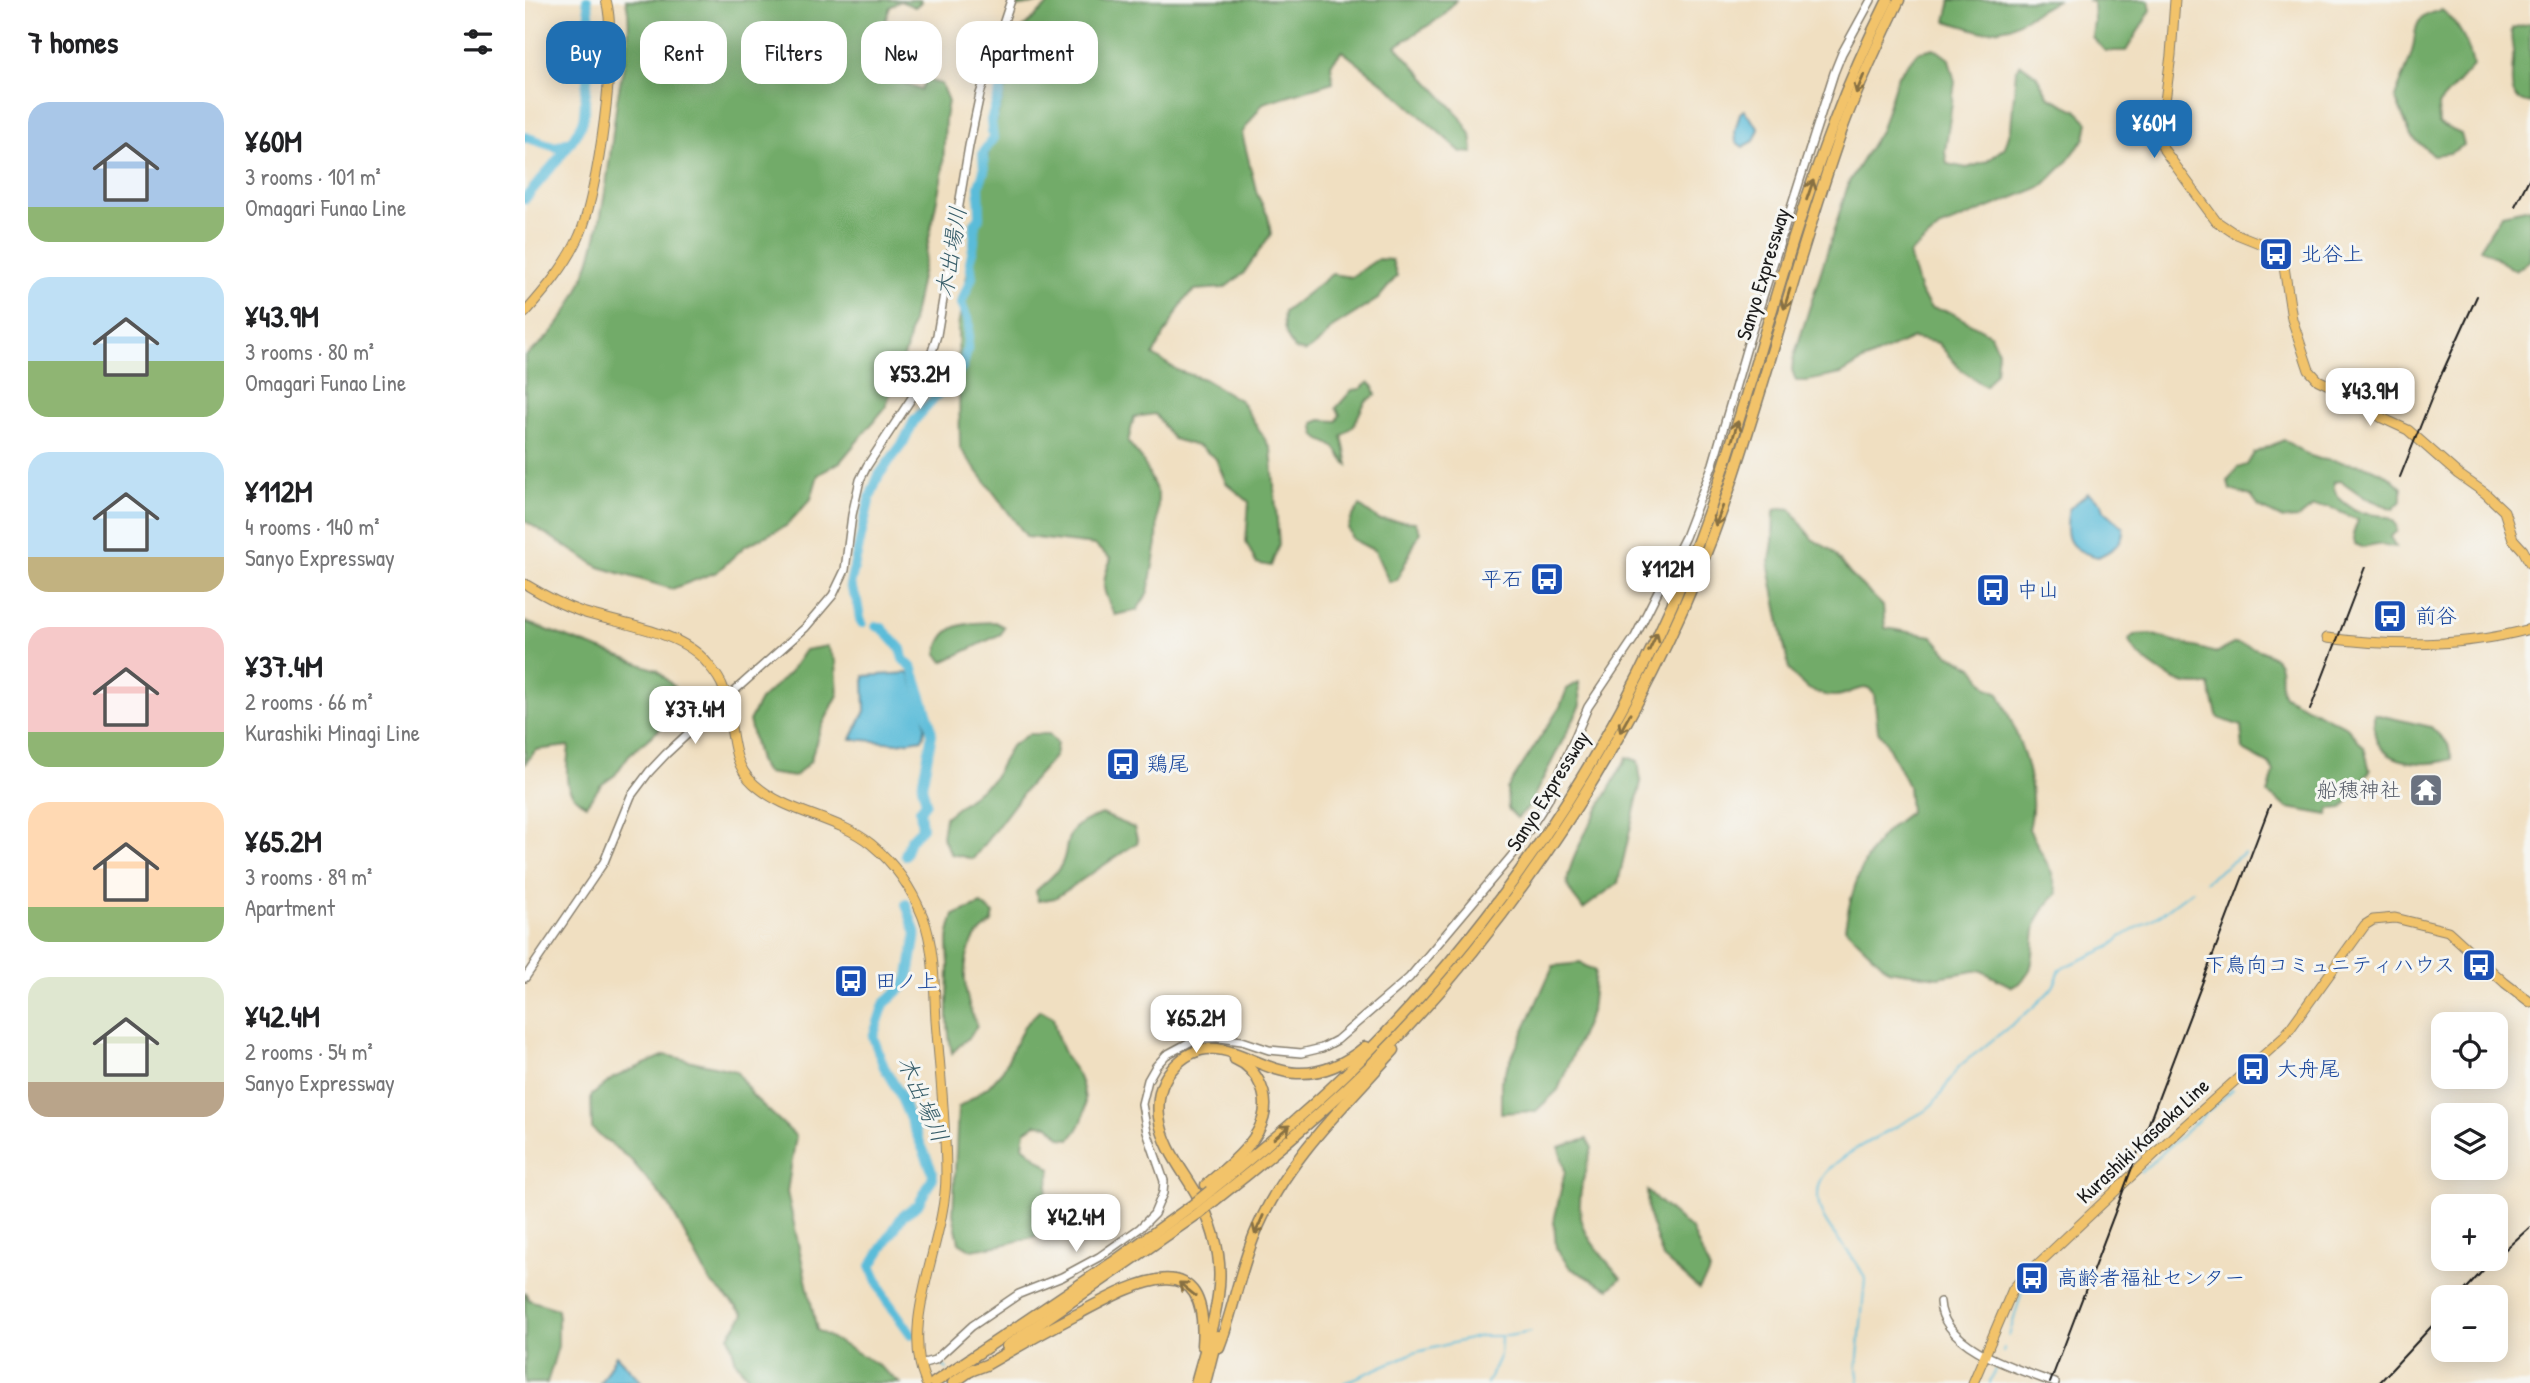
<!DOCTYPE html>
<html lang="en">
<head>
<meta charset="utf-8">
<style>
	body { margin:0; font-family:"Patrick Hand","Klee One",sans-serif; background:#f6f6f6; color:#202124; height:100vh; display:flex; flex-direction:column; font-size:26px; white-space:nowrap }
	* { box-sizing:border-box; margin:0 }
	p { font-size:23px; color:#757577 }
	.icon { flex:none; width:38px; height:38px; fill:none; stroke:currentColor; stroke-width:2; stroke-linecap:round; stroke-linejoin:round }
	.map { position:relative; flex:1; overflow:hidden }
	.side { display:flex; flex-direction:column; background:#fff; width:525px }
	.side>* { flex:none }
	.guide { position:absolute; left:21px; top:21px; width:665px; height:63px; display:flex; gap:14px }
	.fabs { position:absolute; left:1906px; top:1012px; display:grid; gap:14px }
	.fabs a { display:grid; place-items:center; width:77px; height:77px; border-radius:14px; background:#fff; box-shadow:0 4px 18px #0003; font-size:35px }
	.price { position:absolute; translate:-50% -60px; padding:0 16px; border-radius:14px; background:#fff; color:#222; font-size:23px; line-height:46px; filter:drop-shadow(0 2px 4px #0008) }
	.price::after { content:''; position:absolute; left:50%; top:42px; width:21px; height:16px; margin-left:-10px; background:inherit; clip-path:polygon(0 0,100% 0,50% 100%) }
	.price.selected { background:#1f6fb2; color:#fff }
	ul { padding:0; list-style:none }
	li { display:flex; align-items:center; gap:21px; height:175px; padding:0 28px }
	li span { display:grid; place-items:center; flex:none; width:196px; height:140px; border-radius:21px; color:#555 }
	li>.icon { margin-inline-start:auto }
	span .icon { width:84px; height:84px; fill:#fffc; stroke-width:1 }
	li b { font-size:30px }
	h2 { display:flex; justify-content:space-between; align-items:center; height:84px; padding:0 28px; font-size:30px }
	.tag { padding:0 24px; border-radius:21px; background:#fff; box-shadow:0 4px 18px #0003; font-size:24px; line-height:63px }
	.tag.selected { background:#1f6fb2; color:#fff }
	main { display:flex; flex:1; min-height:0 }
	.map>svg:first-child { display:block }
</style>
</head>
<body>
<main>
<section class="side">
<h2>7 homes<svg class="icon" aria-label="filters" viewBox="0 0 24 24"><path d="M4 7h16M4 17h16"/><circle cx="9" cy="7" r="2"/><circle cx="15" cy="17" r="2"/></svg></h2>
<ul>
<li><span style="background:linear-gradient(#a9c7e8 75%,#8fb573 0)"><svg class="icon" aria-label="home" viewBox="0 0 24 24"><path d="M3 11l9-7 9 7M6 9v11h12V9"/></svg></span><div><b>¥60M</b><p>3 rooms · 101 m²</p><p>Omagari Funao Line</p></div></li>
<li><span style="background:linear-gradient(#bfe0f5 60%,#8fb573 0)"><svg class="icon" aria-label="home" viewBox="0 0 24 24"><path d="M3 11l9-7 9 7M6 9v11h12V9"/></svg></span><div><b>¥43.9M</b><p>3 rooms · 80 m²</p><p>Omagari Funao Line</p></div></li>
<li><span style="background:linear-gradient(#bfe0f5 75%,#c2b280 0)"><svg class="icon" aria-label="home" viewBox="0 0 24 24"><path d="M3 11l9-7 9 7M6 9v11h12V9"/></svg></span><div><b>¥112M</b><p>4 rooms · 140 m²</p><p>Sanyo Expressway</p></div></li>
<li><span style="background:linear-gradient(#f6c9c9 75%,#8fb573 0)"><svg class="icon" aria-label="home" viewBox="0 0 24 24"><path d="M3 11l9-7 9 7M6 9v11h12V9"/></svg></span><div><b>¥37.4M</b><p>2 rooms · 66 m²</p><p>Kurashiki Minagi Line</p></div></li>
<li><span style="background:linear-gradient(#ffd9b3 75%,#8fb573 0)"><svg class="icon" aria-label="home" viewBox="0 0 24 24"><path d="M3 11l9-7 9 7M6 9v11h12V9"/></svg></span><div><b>¥65.2M</b><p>3 rooms · 89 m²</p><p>Apartment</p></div></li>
<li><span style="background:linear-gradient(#dfe7d0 75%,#b9a48a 0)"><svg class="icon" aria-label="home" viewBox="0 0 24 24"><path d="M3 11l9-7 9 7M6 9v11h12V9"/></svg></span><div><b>¥42.4M</b><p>2 rooms · 54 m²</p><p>Sanyo Expressway</p></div></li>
</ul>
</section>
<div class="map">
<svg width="2005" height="1383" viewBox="0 0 2005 1383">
	<rect width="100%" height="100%" fill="#f6f6f2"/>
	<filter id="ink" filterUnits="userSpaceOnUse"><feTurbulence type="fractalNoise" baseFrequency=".0143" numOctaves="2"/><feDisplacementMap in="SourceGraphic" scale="14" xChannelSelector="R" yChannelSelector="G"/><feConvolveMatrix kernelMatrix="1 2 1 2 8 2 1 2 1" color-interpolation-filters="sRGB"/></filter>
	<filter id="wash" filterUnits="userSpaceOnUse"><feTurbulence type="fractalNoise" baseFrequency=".00686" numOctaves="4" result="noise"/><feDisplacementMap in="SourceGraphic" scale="28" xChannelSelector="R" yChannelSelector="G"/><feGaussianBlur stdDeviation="1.57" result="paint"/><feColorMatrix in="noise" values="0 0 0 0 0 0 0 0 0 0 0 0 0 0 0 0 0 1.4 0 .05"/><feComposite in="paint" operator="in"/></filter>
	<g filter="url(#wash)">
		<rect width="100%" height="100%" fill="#f0dfc1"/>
		<!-- forest -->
		<g fill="#72ab69" stroke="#476442" stroke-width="2">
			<path d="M101,0H395L396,2L390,7L375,1L365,7L354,40L356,59L368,79L395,90L401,80L416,84L423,101L420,118L418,170L381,351L360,408L315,462L293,475L286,499L261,526L220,546L192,572L147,589L74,567L0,521V356C77,304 80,184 92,101C97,68 109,33 101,0Z"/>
			<path d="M494,0H931L918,16L871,46L934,115L946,134L948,153L936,152L862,86L817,51L806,64L808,82L738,103L717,133L732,194L743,216L746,234L718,274L699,288L670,290L659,300L628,355L654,371L679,379L716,401L746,449L754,544L746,566L731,563L721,542L724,502L701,483L691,459L675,447L648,439L630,414L609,417L603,442L617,459L633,494L632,543L623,593L612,610L590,615C577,591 575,584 586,559L569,545L502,537L435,448L433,327L466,137L483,80L528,78L561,60L566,44L541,32L486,56L482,43L527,1L490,7Z"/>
			<polygon points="1426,0 1532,0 1485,27 1458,32 1421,21"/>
			<polygon points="1562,0 1624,0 1626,10 1601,51 1580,51 1567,37 1569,20 1568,2"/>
			<path d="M1917,10C1935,25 1944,43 1948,66L1913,105L1914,124L1936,134L1939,145L1925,153L1908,155L1886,136L1870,97C1875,83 1882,69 1886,55C1894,30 1883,18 1917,10Z"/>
			<path d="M2005,23V104C1977,100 1990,70 1988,51C1987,42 1985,37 1987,28Z"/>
			<polygon points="1409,48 1424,59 1430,82 1420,152 1422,164 1442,168 1461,162 1480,147 1486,128 1491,70 1496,64 1511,75 1524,97 1551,110 1563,122 1560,138 1540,164 1518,186 1416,227 1384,254 1395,292 1406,308 1425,312 1466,335 1473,351 1471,372 1460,386 1436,370 1413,343 1388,338 1338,361 1316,374 1282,381 1271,381 1267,370 1268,360 1324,182 1356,129 1373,75 1393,52"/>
			<polygon points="2005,208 2005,260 1991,271 1955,248 1977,214"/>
			<path d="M853,259L867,260L872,276L853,299L807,328L797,340L781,352L769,349C761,336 757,327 759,312L807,274L826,277Z"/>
			<path d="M844,382L849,387L851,395L840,402L829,425L817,436L823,465C816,460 815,452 809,447C798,438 789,444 789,423L796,420L812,421L815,414L811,408L827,390L835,389Z"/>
			<path d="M1759,440L1783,455L1795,459L1842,466L1864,476L1877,488V500L1868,509L1839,497L1816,481L1809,482C1806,497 1829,512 1843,514C1856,516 1871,514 1872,531L1865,537L1871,547L1852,544L1837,547L1830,544L1828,534L1833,520L1804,507H1788L1774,518L1758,519L1734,507L1726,496L1705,490L1703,481L1712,468L1722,465L1729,453Z"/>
			<polygon points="835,506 854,520 890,522 895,532 872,580 864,582 850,551 827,539 823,528 827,517"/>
			<path d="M1255,508L1266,509L1287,539L1306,550L1326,575L1358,606L1360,628L1407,636L1423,654L1448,667L1463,688L1474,693C1492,733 1516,785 1504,829L1527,873L1532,894C1523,902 1517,910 1512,922C1504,946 1517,973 1487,987L1455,970L1413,977L1363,970L1320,928C1325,895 1337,858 1360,833C1367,825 1377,818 1385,812L1383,786L1360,740L1353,731L1349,694L1344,688C1331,687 1323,695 1311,696C1291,697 1275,685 1264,670L1244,567L1248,541L1249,511Z"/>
			<path d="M0,622L132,670L152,690L136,728L104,755L90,775L76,785L61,805C35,792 42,771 44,746L11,750L0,764Z"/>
			<path d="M470,622L479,627L476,634L418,662L412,654C417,622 442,623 470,622Z"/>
			<path d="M1625,634L1691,653L1710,643C1723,646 1752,652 1755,667C1757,678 1753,684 1759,696L1822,727L1839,747L1845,771L1818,808L1804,809L1803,815L1763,808L1743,794L1749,772L1744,764L1718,750L1716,726L1693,718L1684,685C1675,685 1663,686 1655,682C1640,676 1606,655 1604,639L1609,635Z"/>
			<polygon points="302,646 311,662 313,695 295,730 285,762 269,777 241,773 234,761 224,721 235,700 264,673 280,650"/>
			<polygon points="1054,682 1056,705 1003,808 992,818 983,809 982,789 1035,707 1042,689"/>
			<path d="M1849,714L1906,727L1923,744L1927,759C1904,766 1864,766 1852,741C1848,733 1849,723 1849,714Z"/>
			<polygon points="504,734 524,734 532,743 530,756 504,785 448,859 426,854 417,836 420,817 468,779 486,746"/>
			<path d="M1102,757L1113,761L1116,782L1093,883L1058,909C1054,902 1045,894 1043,886C1036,867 1091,779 1102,757Z"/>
			<path d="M577,814L609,828L613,842L530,898L513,901L511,891C519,883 529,876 535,867C541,858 540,850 543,840C547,824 564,819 577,814Z"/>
			<path d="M456,904L469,914L467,923C462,927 454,932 450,938C434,963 439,1000 452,1025L447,1034L427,1053C420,1023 424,994 424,964C423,941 421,938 429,915Z"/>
			<polygon points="1055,963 1070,971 1066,1012 1033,1090 1011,1111 976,1113 976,1081 1028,966"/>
			<path d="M515,1010L528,1017C530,1031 535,1046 542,1059C546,1065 552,1071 554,1077C564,1100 562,1122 545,1139L536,1138L524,1125L511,1124L500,1131L498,1146L526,1169L521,1195L526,1218L516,1235L477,1245L447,1250L434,1242L428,1214L433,1108L464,1086L478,1070L499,1026Z"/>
			<polygon points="140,1055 211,1071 228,1096 271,1136 262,1192 292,1330 349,1362 375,1383 228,1383 211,1362 204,1336 219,1314 185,1282 144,1205 106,1160 67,1129 66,1096 88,1078"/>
			<path d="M1062,1139L1067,1148C1059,1175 1047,1208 1062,1234C1070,1250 1085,1264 1096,1278L1084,1289L1045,1268L1031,1248L1029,1221L1040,1171L1034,1147Z"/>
			<polygon points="1122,1191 1167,1230 1185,1271 1174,1289 1138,1258 1123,1213"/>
			<polygon points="0,1292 4,1300 33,1309 33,1346 22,1383 0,1383"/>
		</g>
		<!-- water -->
		<g fill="#5abcd9" stroke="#3b6c7a" stroke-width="2">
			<polygon points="1219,110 1234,129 1229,141 1218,147 1211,142 1210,131 1215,113"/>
			<path d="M1563,493L1577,503L1579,510L1598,527C1600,543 1586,551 1573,557C1543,550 1538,539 1544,509Z"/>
			<path d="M384,673C390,690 407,722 397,739L372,743L326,739L340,711L339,676Z"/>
			<polygon points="91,1355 116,1381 75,1383"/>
		</g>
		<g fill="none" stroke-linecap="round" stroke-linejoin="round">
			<!-- stream -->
			<g stroke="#5abcd9" stroke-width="2">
				<polyline points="1681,881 1719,853"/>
				<polyline points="1616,1172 1708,1089"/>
				<polyline points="1484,1336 1497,1291 1514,1275"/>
				<polyline points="1478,1352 1479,1348"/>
				<polyline points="415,1363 422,1369"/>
				<polyline points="819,1383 888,1353 956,1336 983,1336 1006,1332"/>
				<polyline points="962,1383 975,1355 976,1338"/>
				<path d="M1334,1383L1332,1368L1340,1279C1328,1247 1286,1224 1294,1186C1300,1157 1375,1127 1401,1110C1416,1099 1422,1082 1433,1068C1438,1062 1447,1056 1454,1051C1476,1032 1509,1010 1527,988C1531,983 1533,975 1535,969L1585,947L1596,937L1636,914L1668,890"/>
				<polyline points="1465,1383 1470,1369"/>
			</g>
			<!-- river -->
			<g stroke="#5abcd9" stroke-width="10">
				<polyline points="0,137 31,147 44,142"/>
				<path d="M0,199C19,175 42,152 56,125C61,115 59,108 60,98C64,65 69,33 62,0"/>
				<polyline points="337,623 335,619 332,601 325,585 345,497 354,475 378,443 389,421 437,368 442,351 444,324 436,303 447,277 445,262 449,243 450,223 455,217 454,185 459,171 458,153 468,138 466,120 475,92 472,67"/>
				<polyline points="351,626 357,628 376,649 378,659 388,669 405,722 407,734 397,786 401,802 395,810 397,828 385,840 380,855"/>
				<polyline points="381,904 391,934 384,976 379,986 359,1004 348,1037 359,1067 374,1093 408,1173 407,1179 393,1205 378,1215 346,1266 360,1298 386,1334"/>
			</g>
		</g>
	</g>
	<g filter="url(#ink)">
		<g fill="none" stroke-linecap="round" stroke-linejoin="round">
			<!-- minor casing -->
			<g stroke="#867e6e" stroke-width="10">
				<g id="minor">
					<polyline points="207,693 280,628 308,595 320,570 327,515 335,480 342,466 392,390 401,372 412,335 444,146 455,94 486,0"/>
					<polyline points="0,978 79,862 106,796 124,772 141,754 198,701"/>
					<path d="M1415,1302C1417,1348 1495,1370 1530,1383"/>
					<polyline points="395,1364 410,1360 447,1326 494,1294 537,1277 574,1257 615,1228 629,1214 638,1193 639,1181 622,1132 617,1104 623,1080 631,1066 641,1055 667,1041 679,1039 695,1038 717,1041 744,1050 776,1053 797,1048 812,1040 884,978 990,852 1023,800 1063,707 1110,637 1160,537 1188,464 1224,340 1309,73 1317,53 1346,0"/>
				</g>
			</g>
			<!-- major casing -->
			<g stroke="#867e6e" stroke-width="11">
				<g id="major">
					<polyline points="1650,0 1646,55 1635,140 1639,150 1691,221 1709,233 1754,251 1758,260 1767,319 1784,370 1793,380 1827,396 1857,418 1883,430 1933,474 1960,493 1979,511 1988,539 1998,550 2005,563"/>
					<path d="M0,313C20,290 40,267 53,239C73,197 94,44 81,0"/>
					<path d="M0,584C18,595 36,605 57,612C94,624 157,631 182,663C189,671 196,680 199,690C209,720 203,762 229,784C262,814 311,816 346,844C369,863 387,889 398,917C410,949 409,987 411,1021C415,1072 421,1124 421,1175C421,1242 374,1319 401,1383"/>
					<path d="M1802,638C1870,647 1939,647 2005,629"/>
					<polyline points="1448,1383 1488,1289 1494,1282 1655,1130 1759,1037 1840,925 1848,920 1870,918 1923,931 1980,983 2005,1002"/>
				</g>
			</g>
			<!-- highway casing -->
			<g stroke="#867e6e" stroke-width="13">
				<g id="highway">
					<path d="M681,1185C709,1161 754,1128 736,1086C731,1074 722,1064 710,1059"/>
					<path d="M685,1191C738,1148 790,1106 838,1057C992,902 1115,710 1187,503C1230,377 1261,247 1309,122C1325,80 1343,40 1363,0"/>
					<path d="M690,1200C744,1158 796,1114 845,1066C998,913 1126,712 1198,507C1241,383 1273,254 1317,129C1333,85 1354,42 1374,0"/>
					<polyline points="482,1346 674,1213"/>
					<path d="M694,1347C709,1309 715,1267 732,1229C762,1159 819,1106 869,1050"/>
					<path d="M445,1371L461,1365C490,1348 520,1331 551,1315C604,1287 685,1238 677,1345"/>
					<polyline points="409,1383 587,1263 669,1204"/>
					<polyline points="428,1383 448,1369"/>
					<path d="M671,1383C691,1309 712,1267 671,1193C657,1169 638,1147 634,1117C632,1099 636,1081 648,1068C688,1023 728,1071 772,1073C798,1074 821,1063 840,1047"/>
					<polyline points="680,1383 692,1336"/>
				</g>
			</g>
			<!-- minor -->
			<use href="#minor" stroke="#fff" stroke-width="7"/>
			<!-- major -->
			<use href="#major" stroke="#f2c36a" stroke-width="9"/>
			<!-- highway -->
			<use href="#highway" stroke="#f2c36a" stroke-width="10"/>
			<!-- rail -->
			<g stroke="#1c1c1c" stroke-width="2">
				<polyline points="1990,206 2005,177"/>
				<polyline points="1875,477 1913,382 1952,296"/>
				<polyline points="1785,710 1840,567"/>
				<polyline points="1934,1297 1962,1266 2005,1227"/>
				<polyline points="1525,1383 1745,805"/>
				<polyline points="1854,1383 1918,1314"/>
			</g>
			<!-- minor-bridge casing -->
			<g stroke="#867e6e" stroke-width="10" stroke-linecap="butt">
				<polyline id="minor-bridge" points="198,701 207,693"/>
			</g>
			<!-- highway-bridge casing -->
			<g stroke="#867e6e" stroke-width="13" stroke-linecap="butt">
				<g id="highway-bridge">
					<polyline points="669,1204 685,1191"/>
					<polyline points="674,1213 690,1200"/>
				</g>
			</g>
			<!-- minor-bridge -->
			<use href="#minor-bridge" stroke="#fff" stroke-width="7"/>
			<!-- highway-bridge -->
			<use href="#highway-bridge" stroke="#f2c36a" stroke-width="10"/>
		</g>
		<!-- one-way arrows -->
		<defs><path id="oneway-shaft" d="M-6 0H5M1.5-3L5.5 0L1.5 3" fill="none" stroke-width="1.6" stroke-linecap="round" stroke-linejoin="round" transform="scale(1.75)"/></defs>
		<g stroke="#877043">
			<use href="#oneway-shaft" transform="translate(1335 84) rotate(113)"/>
			<use href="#oneway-shaft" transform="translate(1285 190) rotate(-71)"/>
			<use href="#oneway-shaft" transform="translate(1262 299) rotate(107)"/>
			<use href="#oneway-shaft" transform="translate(1210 431) rotate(-73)"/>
			<use href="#oneway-shaft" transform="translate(1194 516) rotate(111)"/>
			<use href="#oneway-shaft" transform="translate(1128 642) rotate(-65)"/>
			<use href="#oneway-shaft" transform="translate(1100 723) rotate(119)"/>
			<use href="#oneway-shaft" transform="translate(757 1132) rotate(-40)"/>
			<use href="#oneway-shaft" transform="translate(734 1225) rotate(114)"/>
			<use href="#oneway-shaft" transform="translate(662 1289) rotate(-141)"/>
		</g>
	</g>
	<!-- icons -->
	<defs>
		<g id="bus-square" transform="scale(1.75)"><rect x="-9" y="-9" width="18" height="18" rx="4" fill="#1a4fb4" stroke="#f6f6f2"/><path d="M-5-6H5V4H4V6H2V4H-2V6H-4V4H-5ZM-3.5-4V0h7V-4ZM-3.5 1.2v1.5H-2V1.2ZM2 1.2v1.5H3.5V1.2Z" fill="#fff"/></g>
		<g id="temple-square" transform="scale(1.75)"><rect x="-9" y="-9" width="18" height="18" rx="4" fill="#6b7280" stroke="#f6f6f2"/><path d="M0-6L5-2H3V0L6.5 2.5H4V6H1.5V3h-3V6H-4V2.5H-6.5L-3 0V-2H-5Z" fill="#fff"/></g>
	</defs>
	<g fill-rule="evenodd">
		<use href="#bus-square" x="1751" y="254"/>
		<use href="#bus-square" x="1022" y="579"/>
		<use href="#bus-square" x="1468" y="590"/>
		<use href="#bus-square" x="1865" y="616"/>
		<use href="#bus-square" x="598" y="764"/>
		<use href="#temple-square" x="1901" y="790"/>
		<use href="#bus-square" x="1954" y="965"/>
		<use href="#bus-square" x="326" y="981"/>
		<use href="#bus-square" x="1728" y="1069"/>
		<use href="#bus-square" x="1507" y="1278"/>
	</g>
	<g text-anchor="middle" stroke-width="6" stroke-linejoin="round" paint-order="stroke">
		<!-- transit labels -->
		<g font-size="21" fill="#164399" stroke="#f6f6f2" text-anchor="start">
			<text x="1776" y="261">北谷上</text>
			<text x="998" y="586" text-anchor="end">平石</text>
			<text x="1492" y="597">中山</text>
			<text x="1890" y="623">前谷</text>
			<text x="622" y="771">鶏尾</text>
			<text x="1930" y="972" text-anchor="end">下鳥向コミュニティハウス</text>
			<text x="350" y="988">田ノ上</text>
			<text x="1752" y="1076">大舟尾</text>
			<text x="1532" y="1285">高齢者福祉センター</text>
		</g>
		<!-- street labels -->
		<g font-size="21" fill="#1c1c1c" stroke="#f6f6f2">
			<text transform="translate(1238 274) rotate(-73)" y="7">Sanyo Expressway</text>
			<text transform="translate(1023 791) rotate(-58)" y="7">Sanyo Expressway</text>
			<text transform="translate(1618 1141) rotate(-43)" y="7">Kurashiki Kasaoka Line</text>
		</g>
		<!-- worship labels -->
		<g font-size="21" fill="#5b616d" stroke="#f6f6f2" text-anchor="end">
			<text x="1876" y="797">船穂神社</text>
		</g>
		<!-- water labels -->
		<g font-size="23" font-style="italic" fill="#355c68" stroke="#f6f6f2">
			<text transform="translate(426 252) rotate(-81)" y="8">木出場川</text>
			<text transform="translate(398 1099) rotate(66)" y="8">木出場川</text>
		</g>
	</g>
</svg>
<div class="fabs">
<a><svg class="icon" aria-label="locate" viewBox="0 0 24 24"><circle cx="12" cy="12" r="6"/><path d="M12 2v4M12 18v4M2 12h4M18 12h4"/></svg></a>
<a><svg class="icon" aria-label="layers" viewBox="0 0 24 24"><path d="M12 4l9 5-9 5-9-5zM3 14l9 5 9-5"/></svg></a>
<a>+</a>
<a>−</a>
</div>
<b class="price selected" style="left:1629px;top:160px">¥60M</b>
<b class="price" style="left:395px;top:411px">¥53.2M</b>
<b class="price" style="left:1845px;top:428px">¥43.9M</b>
<b class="price" style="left:1143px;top:606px">¥112M</b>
<b class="price" style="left:170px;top:746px">¥37.4M</b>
<b class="price" style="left:671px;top:1055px">¥65.2M</b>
<b class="price" style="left:551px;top:1254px">¥42.4M</b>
<div class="guide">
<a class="tag selected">Buy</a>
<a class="tag">Rent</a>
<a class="tag">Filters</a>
<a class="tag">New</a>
<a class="tag">Apartment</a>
</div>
</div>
</main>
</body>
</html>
